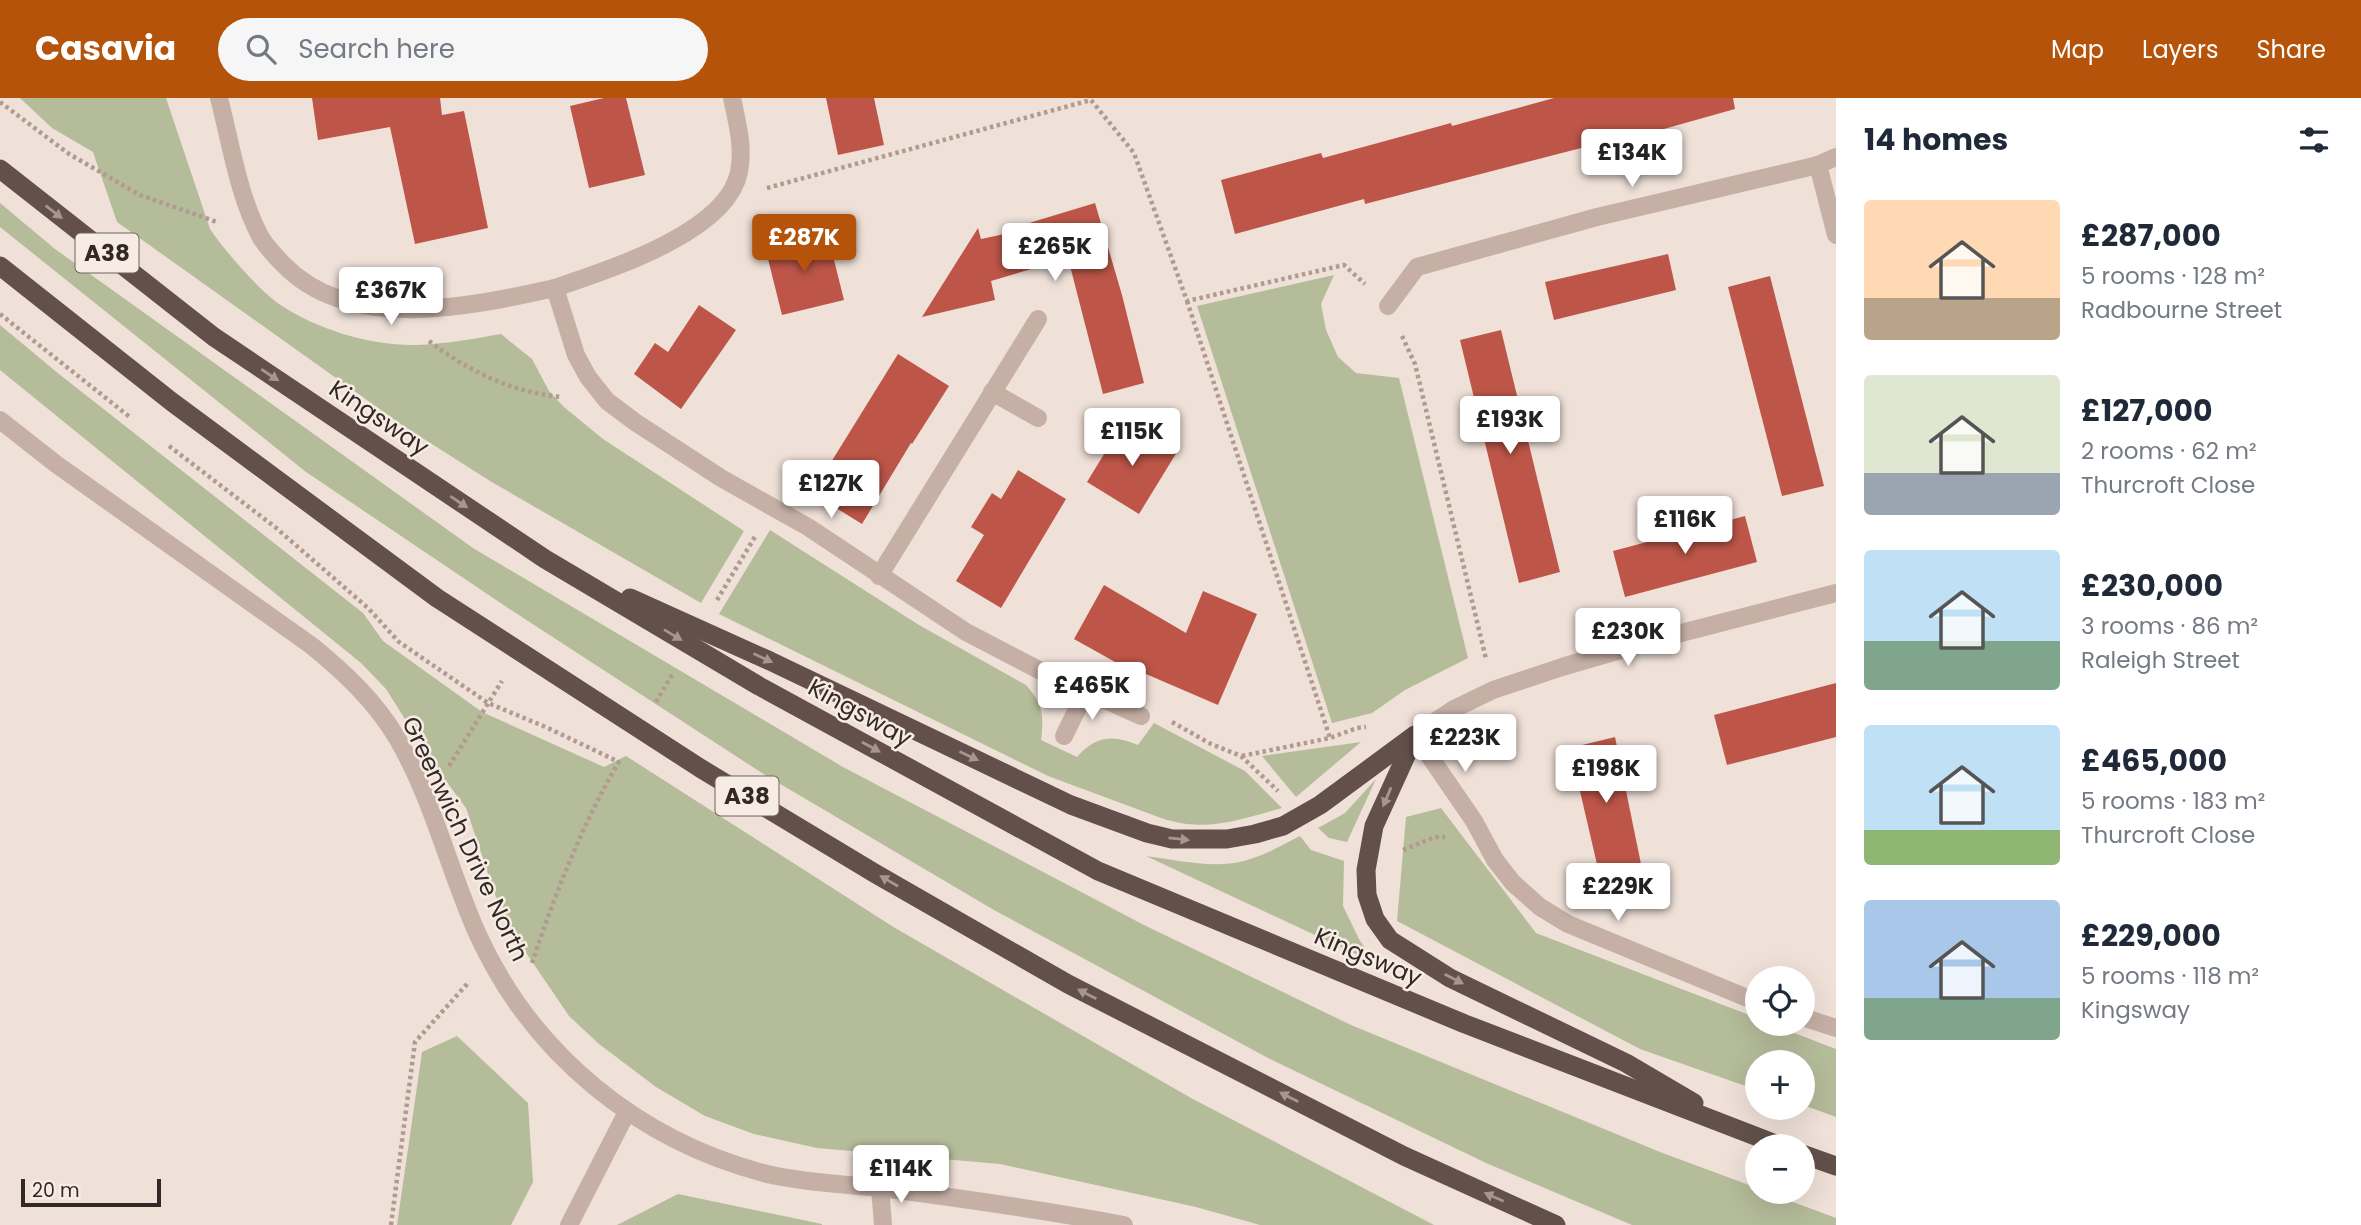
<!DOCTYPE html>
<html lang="en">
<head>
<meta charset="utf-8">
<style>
	body { margin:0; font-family:Poppins,sans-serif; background:#f6f6f7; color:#1f2937; height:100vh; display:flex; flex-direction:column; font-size:26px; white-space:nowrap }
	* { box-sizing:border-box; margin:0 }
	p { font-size:23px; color:#747a83 }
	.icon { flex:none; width:38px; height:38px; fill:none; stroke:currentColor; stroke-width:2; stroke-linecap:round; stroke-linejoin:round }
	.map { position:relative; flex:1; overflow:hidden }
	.details { display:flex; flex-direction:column; background:#fff; width:525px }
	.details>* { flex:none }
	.fabs { position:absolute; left:1745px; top:868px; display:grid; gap:14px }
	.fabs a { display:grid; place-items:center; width:70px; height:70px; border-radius:50%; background:#fff; box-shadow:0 7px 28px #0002; font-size:35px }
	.scale { position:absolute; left:21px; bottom:18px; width:140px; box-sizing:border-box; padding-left:7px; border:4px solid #322826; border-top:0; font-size:19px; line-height:24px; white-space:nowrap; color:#322826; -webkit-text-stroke:5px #f7ece4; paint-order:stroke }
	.price { position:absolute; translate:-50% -60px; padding:0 16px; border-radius:7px; background:#fff; color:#222; font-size:23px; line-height:46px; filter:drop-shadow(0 2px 4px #0008) }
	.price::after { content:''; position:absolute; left:50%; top:42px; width:21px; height:16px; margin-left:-10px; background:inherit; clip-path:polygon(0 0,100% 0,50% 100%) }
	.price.on { background:#b45309; color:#fff }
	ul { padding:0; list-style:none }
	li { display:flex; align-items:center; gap:21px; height:175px; padding:0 28px }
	li span { display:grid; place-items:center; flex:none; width:196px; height:140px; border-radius:7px; color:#555 }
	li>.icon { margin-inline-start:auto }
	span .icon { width:84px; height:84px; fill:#fffc; stroke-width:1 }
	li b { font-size:30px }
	h2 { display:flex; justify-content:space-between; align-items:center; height:84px; padding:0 28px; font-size:30px }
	header { display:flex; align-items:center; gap:42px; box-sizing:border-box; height:98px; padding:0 35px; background:#b45309; color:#fff }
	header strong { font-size:33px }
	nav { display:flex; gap:38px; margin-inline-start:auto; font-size:24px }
	.search { width:490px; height:63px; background:#f6f6f7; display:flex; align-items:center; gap:18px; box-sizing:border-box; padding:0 24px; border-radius:38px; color:#747a83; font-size:26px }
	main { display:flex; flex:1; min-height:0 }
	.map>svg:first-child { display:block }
</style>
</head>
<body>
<header>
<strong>Casavia</strong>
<div class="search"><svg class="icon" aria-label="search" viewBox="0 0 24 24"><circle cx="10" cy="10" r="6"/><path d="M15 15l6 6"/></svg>Search here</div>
<nav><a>Map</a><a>Layers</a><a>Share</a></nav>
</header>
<main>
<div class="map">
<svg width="1836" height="1127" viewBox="0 0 1836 1127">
	<rect width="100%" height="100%" fill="#efe1d8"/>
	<!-- green -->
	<g fill="#b5bc9a">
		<path d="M20,0H166L210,131C224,152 259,192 279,206C316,231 371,248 416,247C445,246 473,241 501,236L532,261L549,293L564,309L603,341L744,433L701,505L490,383L402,327L117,124L93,54L52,30Z"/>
		<polygon points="0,105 55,151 473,450 843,669 1144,827 1351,927 1660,1054 1757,1090 1757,1094 1766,1094 1836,1120 1836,1127 1632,1127 1486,1065 1268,960 994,812 765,677 508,510 306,374 0,129"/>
		<polygon points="1334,177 1321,206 1326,232 1338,259 1356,275 1399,280 1468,560 1405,592 1372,615 1332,625 1197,208"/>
		<polygon points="0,227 59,276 363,515 383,543 482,614 604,669 626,658 895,830 1191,1000 1434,1127 1260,1127 1196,1109 1000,1066 817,1050 754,1036 705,1018 656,989 599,946 569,918 512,834 497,802 466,710 434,667 386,591 361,565 0,272"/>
		<path d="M770,432L919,527L1026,587C1043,606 1044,617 1041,642L1077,659C1095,638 1113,636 1138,647L1154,625L1245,673L1282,710C1238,722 1206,735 1161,720L1048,678L719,516Z"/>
		<polygon points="1361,644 1296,699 1262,658"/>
		<polygon points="1376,681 1347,744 1329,740 1318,730 1345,715"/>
		<polygon points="1441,710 1536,835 1757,920 1757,926 1771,926 1836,951 1836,1019 1803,1007 1802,964 1757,964 1757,992 1640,951 1397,823 1406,719"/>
		<path d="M1300,738L1311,752L1344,763L1343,808L1360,843L1377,866L1146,758C1177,762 1213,771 1244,763C1264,758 1282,747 1300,738Z"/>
		<polygon points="457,938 528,1005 533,1084 511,1127 397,1127 422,954"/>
		<polygon points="678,1096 822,1126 822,1127 617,1127"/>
	</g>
	<!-- building -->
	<g fill="#bd5648">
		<polygon points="312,0 440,0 442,17 464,13 488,130 415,146 390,29 318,42"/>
		<polygon points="604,0 626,0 645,77 589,90 570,8"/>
		<polygon points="826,0 874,0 884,47 838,57"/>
		<polygon points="1554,0 1733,0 1735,11 1621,43 1620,40 1365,106 1364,101 1235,136 1221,82 1321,55 1323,60 1451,25 1452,28"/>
		<polygon points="1095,105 1122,197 1144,285 1103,296 1068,160 991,183 995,202 922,219 978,130 981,141 1014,134 1013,130"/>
		<polygon points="827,134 844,202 782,217 765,149"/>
		<polygon points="1668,156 1676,192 1554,222 1545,184"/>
		<polygon points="1770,178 1824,388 1782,398 1728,189"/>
		<polygon points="699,207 736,232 681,311 634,276 655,245 668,254"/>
		<polygon points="1501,232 1560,474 1519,485 1460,242"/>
		<polygon points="898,256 949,288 912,346 911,345 862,426 812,395"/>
		<polygon points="1123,325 1177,354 1139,416 1087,384"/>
		<polygon points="1018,372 1066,401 1001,510 956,483 984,437 971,429 992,395 1001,401"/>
		<polygon points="1745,418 1757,464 1625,499 1613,453"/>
		<polygon points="1104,487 1186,535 1203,493 1257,516 1218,607 1125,567 1124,569 1074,541"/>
		<polygon points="1836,585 1836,639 1727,667 1714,617"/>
		<polygon points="1615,639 1641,766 1599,775 1570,650"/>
	</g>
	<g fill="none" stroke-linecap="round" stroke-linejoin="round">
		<!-- path -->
		<g stroke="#b19a90" stroke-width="4.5" stroke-dasharray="3.5 3.5" stroke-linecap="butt">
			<polyline points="0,4 69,56 140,97 217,124"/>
			<polyline points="767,90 1091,2 1134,55 1187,203 1344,167 1365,186"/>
			<polyline points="1187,203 1330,640"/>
			<polyline points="0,216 131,320"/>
			<polyline points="1402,238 1415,266 1486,561"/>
			<path d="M429,243C468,273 511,294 561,299"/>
			<polyline points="169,348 275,429 368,510 399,544 488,605 548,630 619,664"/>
			<polyline points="717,502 756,437"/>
			<polyline points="656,604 673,575"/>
			<polyline points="1172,624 1211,646 1241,658 1278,693"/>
			<polyline points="1242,658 1330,640 1357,630 1366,629"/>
			<polyline points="449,668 502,583"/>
			<polyline points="1403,752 1435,739 1445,739"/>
			<path d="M532,865C555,796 583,724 620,662"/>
			<polyline points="391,1127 415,944 468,885"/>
		</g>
		<!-- service -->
		<polyline stroke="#c6b0a6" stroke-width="18" points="1818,67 1836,59"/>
		<!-- minor -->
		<g stroke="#c6b0a6" stroke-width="18">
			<path d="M732,0C737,24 744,49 739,74C727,135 607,172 555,190L576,257L588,279L607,303L635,324L721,380L808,429L966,534L1039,572L1141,618"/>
			<polyline points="1388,208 1417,169 1597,119 1818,67 1836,137"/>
			<polyline points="992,294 1038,320"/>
			<path d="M0,322L56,366L312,548C345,575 375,603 397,640C433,701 449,773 478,837C533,957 639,1043 767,1076C809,1086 854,1086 897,1092C973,1102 1049,1113 1124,1127"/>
			<polyline points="879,478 1038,221"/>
			<polyline points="1415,637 1474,723 1495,762 1513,785 1540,809 1568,826 1757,904"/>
			<polyline points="1064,638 1086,593"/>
			<polyline points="1802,919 1836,930"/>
			<polyline points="880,1090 883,1127"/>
			<polyline points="569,1127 627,1014"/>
		</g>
		<!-- tertiary -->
		<g stroke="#c6b0a6" stroke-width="18">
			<path d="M219,0C231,46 238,96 260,138C266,149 276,159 284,167C351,236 473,208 555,190"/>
			<polyline points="1415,637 1454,611 1493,592 1562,569 1658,541 1836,495"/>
		</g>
		<!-- trunk -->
		<g stroke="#63504b" stroke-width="19">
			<polyline points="0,71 214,239 545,461 759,588 1098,773 1465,926 1781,1048"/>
			<polyline points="0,168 172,304 437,500 700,670 876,776 1068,886 1404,1058 1556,1127"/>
			<polyline points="630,500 770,563 1071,707 1147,735 1172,741 1227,741 1255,736 1283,728 1320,707 1415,637"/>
			<polyline points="1415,638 1374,728 1366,772 1367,797 1375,821 1390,842 1450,880 1626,965 1694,1005"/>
			<polyline points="1802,1056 1836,1068"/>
		</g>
	</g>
	<!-- one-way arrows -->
	<defs><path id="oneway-solid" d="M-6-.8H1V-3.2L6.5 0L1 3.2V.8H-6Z" transform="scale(1.75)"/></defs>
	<g fill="#a69690">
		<use href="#oneway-solid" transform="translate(54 114) rotate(38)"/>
		<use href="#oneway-solid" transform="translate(270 277) rotate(34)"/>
		<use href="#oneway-solid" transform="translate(459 404) rotate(34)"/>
		<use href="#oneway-solid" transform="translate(673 537) rotate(31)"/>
		<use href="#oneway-solid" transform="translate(763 560) rotate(25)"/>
		<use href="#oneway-solid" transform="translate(871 649) rotate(29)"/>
		<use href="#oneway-solid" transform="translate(969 658) rotate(25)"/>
		<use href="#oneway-solid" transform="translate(1387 699) rotate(113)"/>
		<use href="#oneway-solid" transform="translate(1179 741) rotate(6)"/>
		<use href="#oneway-solid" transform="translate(889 783) rotate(-150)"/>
		<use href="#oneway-solid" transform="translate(1454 881) rotate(27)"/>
		<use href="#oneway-solid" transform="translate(1087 896) rotate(-153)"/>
		<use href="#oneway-solid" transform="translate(1289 999) rotate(-153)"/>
		<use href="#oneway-solid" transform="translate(1494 1099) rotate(-156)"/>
	</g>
	<g text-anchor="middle" stroke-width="5" stroke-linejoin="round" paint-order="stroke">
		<!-- shield labels -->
		<g fill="#f7ece4" stroke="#6d635f" stroke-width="2">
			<rect x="75.5" y="135.5" width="63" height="39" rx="5"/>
			<rect x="715.5" y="678.5" width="63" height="39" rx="5"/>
		</g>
		<g font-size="23" font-weight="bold" fill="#322826">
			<text x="107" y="163">A38</text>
			<text x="747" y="706">A38</text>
		</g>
		<!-- street labels -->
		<g font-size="24" fill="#322826" stroke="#f7ece4">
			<text transform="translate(379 320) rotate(34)" y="8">Kingsway</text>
			<text transform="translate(860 615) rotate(29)" y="8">Kingsway</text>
			<text transform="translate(465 741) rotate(65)" y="8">Greenwich Drive North</text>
			<text transform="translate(1368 859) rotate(23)" y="8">Kingsway</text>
		</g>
	</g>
</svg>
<div class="fabs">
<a><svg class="icon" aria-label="locate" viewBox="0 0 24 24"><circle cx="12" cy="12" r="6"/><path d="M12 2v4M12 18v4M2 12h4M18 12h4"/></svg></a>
<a>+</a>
<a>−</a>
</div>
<div class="scale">20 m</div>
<b class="price" style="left:1632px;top:91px">£134K</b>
<b class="price on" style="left:804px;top:176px">£287K</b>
<b class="price" style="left:1055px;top:185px">£265K</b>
<b class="price" style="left:391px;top:229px">£367K</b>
<b class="price" style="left:1510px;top:358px">£193K</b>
<b class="price" style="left:1132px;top:370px">£115K</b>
<b class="price" style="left:831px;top:422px">£127K</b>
<b class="price" style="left:1685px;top:458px">£116K</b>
<b class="price" style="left:1628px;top:570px">£230K</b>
<b class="price" style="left:1092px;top:624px">£465K</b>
<b class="price" style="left:1465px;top:676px">£223K</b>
<b class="price" style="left:1606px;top:707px">£198K</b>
<b class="price" style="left:1618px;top:825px">£229K</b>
<b class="price" style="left:901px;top:1107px">£114K</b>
</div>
<section class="details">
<h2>14 homes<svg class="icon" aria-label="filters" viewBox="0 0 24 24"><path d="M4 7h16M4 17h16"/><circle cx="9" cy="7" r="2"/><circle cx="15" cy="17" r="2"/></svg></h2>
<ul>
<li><span style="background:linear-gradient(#ffd9b3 70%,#b9a48a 0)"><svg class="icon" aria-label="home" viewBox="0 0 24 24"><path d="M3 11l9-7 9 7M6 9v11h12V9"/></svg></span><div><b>£287,000</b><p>5 rooms · 128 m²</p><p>Radbourne Street</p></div></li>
<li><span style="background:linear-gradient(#dfe7d0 70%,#9aa5b1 0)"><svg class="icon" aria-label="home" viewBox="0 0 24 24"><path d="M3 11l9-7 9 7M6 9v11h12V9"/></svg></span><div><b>£127,000</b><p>2 rooms · 62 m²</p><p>Thurcroft Close</p></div></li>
<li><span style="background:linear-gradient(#bfe0f5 65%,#7fa58c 0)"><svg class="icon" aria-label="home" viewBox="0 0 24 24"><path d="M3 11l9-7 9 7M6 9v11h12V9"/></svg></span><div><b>£230,000</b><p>3 rooms · 86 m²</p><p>Raleigh Street</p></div></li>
<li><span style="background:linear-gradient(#bfe0f5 75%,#8fb573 0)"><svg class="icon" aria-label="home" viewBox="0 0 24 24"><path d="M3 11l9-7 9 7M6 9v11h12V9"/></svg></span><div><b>£465,000</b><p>5 rooms · 183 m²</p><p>Thurcroft Close</p></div></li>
<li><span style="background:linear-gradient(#a9c7e8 70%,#7fa58c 0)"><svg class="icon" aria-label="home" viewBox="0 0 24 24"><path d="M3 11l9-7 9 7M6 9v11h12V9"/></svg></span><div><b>£229,000</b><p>5 rooms · 118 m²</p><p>Kingsway</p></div></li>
</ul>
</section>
</main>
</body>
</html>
